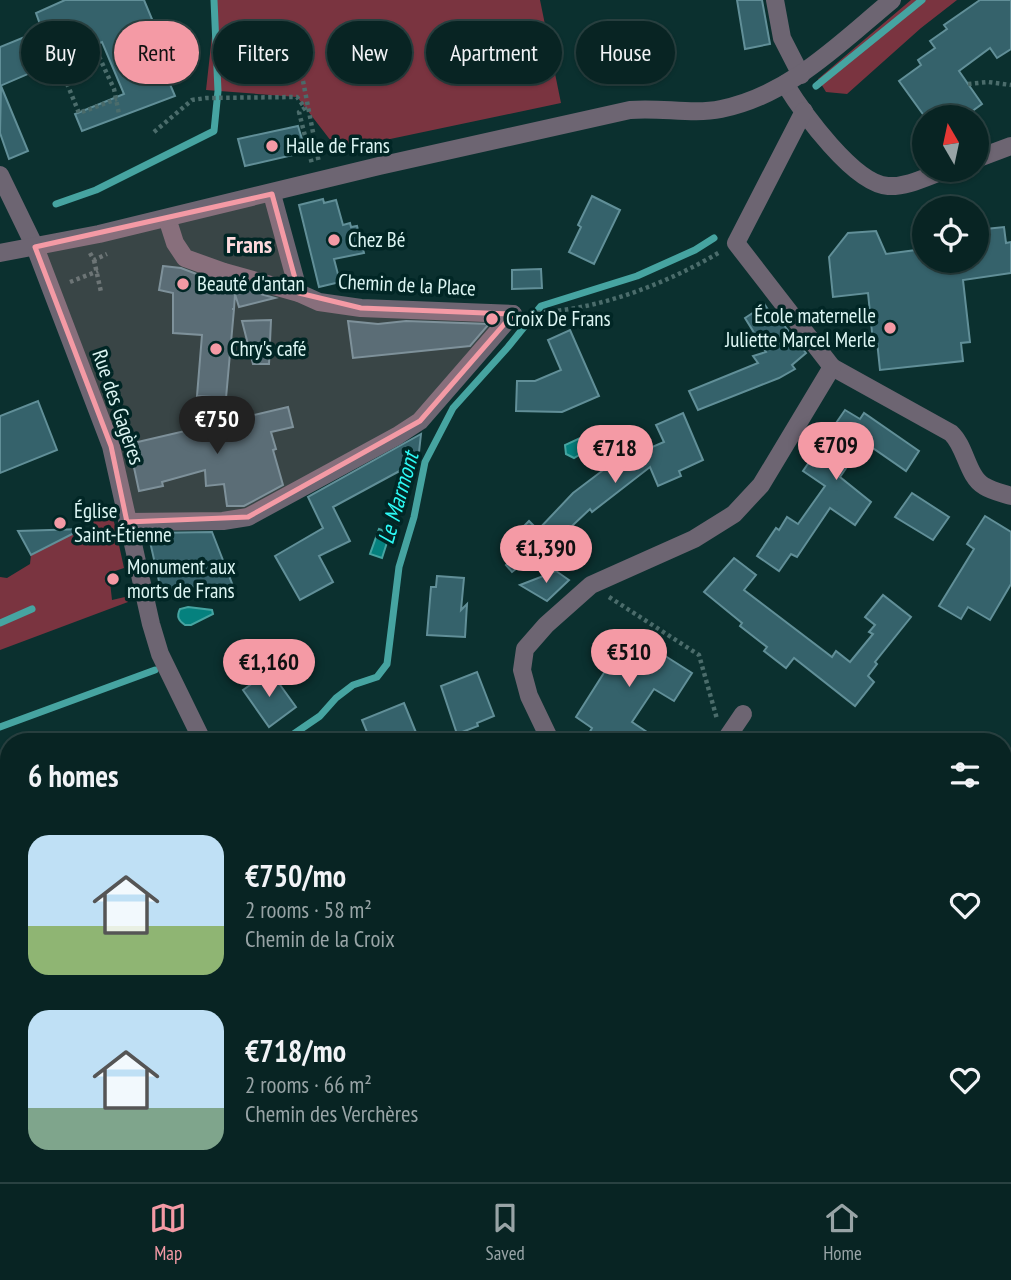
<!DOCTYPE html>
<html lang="en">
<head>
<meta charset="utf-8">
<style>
	body { margin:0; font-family:"PT Sans Narrow",sans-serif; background:#112c2b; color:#f1f3f6; height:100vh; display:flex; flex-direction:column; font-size:26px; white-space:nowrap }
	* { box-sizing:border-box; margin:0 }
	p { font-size:23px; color:#98a4a6 }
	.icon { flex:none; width:38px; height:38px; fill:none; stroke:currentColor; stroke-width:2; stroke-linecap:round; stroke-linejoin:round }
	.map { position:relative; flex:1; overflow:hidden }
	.details { position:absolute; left:0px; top:733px; width:1012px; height:450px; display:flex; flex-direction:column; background:#082423; border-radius:28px 28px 0 0; box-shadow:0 2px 5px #0004,0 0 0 2px #294141 }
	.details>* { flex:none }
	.top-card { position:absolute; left:21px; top:21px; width:970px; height:63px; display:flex; gap:14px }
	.needle { width:46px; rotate:351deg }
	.tools { position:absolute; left:912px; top:105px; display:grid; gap:14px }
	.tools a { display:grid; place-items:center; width:77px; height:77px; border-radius:50%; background:#082423; box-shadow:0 2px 5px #0004,0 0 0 2px #294141; font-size:35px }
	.price { position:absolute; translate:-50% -60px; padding:0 16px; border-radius:24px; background:#f49aa5; color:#111; font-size:23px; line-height:46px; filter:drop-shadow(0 2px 4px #0008) }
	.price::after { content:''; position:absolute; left:50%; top:42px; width:21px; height:16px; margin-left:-10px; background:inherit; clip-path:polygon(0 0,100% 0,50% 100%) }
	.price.on { background:#222; color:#fff }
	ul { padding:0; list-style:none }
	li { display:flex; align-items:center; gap:21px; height:175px; padding:0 28px }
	li span { display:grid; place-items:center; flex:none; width:196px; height:140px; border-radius:21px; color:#555 }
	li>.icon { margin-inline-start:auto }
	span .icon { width:84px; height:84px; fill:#fffc; stroke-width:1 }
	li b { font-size:30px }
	h2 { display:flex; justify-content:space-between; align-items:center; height:84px; padding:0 28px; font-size:30px }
	.tag { padding:0 24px; border-radius:32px; background:#082423; box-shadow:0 2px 5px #0004,0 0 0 2px #294141; font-size:24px; line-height:63px }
	.tag.on { background:#f49aa5; color:#111 }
	.tab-bar { display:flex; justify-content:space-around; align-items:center; height:98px; border-top:2px solid #294141; background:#082423; font-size:19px; color:#98a4a6 }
	.tab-bar a { display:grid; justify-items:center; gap:4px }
	.tab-bar .on { color:#f49aa5 }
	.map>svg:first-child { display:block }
</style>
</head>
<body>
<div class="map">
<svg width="1011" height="1182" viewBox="0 0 1011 1182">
	<rect width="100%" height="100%" fill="#0b302f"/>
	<!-- green -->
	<g fill="#7a3440">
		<polygon points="216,0 540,0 561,103 338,150 297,97 206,90"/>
		<polygon points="911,0 957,0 921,28 847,94 826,92 818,79"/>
		<polygon points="111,508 124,568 109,573 112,600 125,597 128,602 0,650 0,577 7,578 30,564 31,555 78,531 83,540 98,531 91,518"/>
		<polygon points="1011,792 1011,855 1003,869 1003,811"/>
	</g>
	<!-- water -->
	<g fill="#05817e" stroke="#46a4a1" stroke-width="2">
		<polygon points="589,434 595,439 594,446 574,458 566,454 565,445"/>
		<polygon points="379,529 390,533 382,558 370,554"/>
		<path d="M188,607L212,610L213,614L191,625H185C179,621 176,617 180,609Z"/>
	</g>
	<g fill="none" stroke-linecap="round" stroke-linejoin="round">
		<!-- stream -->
		<g stroke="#46a4a1" stroke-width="7">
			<polyline points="816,86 922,0"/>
			<polyline points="56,204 96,190 214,131 218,91 214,0"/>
			<polyline points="0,623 32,609"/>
			<polyline points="0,727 155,670"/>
			<polyline points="282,742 320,716 336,698 353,685 377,677 387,664 399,567 414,517 425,462 453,408 508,347 541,306 637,276 695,250 714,238"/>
			<polyline points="0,956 9,947"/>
		</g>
	</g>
	<!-- building -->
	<g fill="#35626b" stroke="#618f98" stroke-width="2">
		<polygon points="65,0 144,0 159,36 165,34 172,50 158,56 175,96 82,131 75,114 124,94 102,42 0,86 0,47 42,30 36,13"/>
		<polygon points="737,0 762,0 770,44 745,49"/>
		<polygon points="980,0 1011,0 1011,49 997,58 990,48 959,71 982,104 964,117 925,117 899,81 921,65 918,60 935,48 930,41 947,29 944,25"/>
		<polygon points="1,86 28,151 9,159 0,133"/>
		<polygon points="298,126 306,152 245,166 238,139"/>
		<polygon points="592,196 620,210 594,264 569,252 581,227 578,225"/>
		<polygon points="323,199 324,203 336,200 343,225 350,223 351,227 357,226 364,253 334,259 340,282 319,287 299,205"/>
		<polygon points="1004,227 1006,243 1011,242 1011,273 963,280 970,342 961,343 963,361 880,370 877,341 873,342 868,293 833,297 829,257 848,233 876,231 886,254 924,249 924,261 976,261 976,230"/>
		<polygon points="163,266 181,268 220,283 275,298 239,307 235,294 234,309 232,309 234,309 226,398 197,396 202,335 173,333 173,293 159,290"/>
		<polygon points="541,269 542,288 512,289 512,270"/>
		<polygon points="765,305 772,316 775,314 806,353 792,365 795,369 779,378 698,410 689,391 758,363 753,356 766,352 745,318"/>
		<polygon points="271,320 269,364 253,364 242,321"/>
		<polygon points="348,321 378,324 406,321 489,324 470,346 353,358"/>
		<polygon points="570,330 599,396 562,412 516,411 517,381 535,381 561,370 548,340"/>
		<polygon points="38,401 57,450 0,473 0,416"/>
		<polygon points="288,407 293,427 271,432 276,449 273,450 283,485 244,506 227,506 224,484 206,486 205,470 162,482 163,486 139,491 129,444"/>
		<polygon points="845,410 860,419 864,413 919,451 906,471 864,442 840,477 871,502 855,525 830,508 797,557 791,554 779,571 757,556 776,528 779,530 787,517 798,524 825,486 803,471"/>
		<polygon points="683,413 703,460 679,471 681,476 658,486 650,467 592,512 590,509 572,526 512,572 506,565 526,543 517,533 529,521 538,530 573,493 627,452 629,457 664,442 656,425"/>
		<polygon points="421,434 418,461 333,507 350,541 319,556 333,582 300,600 275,556 323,528 308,497"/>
		<polygon points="912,493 949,517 933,540 895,517"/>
		<polygon points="985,516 1011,532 1011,584 990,620 968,607 961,619 939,606 974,549 967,544"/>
		<polygon points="82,529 31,555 18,531"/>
		<polygon points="212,532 233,586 211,595 207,585 161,590 148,533"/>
		<polygon points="734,558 756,575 744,590 832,657 836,651 850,662 873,634 869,632 875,625 865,617 883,595 911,617 875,662 877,664 868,676 874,682 855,706 794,658 786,668 764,651 767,647 740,626 742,623 704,592"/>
		<polygon points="556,571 569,580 547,601 520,585"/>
		<polygon points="437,576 464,578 461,610 467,604 465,637 427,635 431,587 436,587"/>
		<polygon points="629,633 692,673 674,701 654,689 632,722 662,742 598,742 588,735 592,728 576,717 607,668 594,659 611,634 623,642"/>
		<polygon points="270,671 296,707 269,727 243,690"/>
		<polygon points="477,672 494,716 477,723 478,726 457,734 441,686"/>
		<polygon points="404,703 417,735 399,742 371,742 362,720"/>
	</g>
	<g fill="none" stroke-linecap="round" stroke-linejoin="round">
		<!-- path -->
		<g stroke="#4b6c6b" stroke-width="4.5" stroke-dasharray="3.5 3.5" stroke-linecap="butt">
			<polyline points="59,64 79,113 117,99"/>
			<polyline points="44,70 96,50 114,89 119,114"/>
			<polyline points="303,81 319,163"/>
			<polyline points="968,84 988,82 1011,85"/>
			<polyline points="154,132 192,100 206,98 297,97 305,108 299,112 312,164"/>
			<polyline points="90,253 94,260 107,254"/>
			<polyline points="94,260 101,292"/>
			<polyline points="70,282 98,271"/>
			<path d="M530,313C596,311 664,285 720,252"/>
			<polyline points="609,597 699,655 717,719"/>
		</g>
		<!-- minor -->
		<g stroke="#6d6572" stroke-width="18">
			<polyline points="775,0 782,38 801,75"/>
			<path d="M785,84C803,113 854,184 888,186C908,187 928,176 946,170"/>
			<polyline points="976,159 1011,146"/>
			<polyline points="0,175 35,247 111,446 151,624 160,654 203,742"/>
			<polyline points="272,194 299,293"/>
			<polyline points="167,218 175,243 185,258 224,272 299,293 319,302 361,308 513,314"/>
			<path d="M0,253L99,234L379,166L630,110C661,107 692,115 721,109C790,95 840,43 892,0"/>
			<path d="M832,367L951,433C966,447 967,476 984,486C992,491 1002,493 1011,496"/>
			<polyline points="127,522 223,521 248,517 397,436 420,421 513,314"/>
			<polyline points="551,742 529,696 522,670 525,649 546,625 591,585 694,539 734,514 761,485 832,367 736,243 804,111"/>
			<polyline points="724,742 743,714"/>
			<polyline points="0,977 9,969"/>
			<polyline points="423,1174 427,1182"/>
			<polyline points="544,1182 549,1174"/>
		</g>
	</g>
	<!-- marked area -->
	<path fill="#f49aa5" fill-opacity="0.2" stroke="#f49aa5" stroke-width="5" stroke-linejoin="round" d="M272,194L299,293L361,308L513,314L420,421L248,517L127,522L111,446L35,247Z"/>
	<!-- markers -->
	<g fill="#f49aa5" stroke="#012625" stroke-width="2.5">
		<circle cx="272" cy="146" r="7"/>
		<circle cx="334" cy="240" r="7"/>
		<circle cx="183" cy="284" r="7"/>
		<circle cx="492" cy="319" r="7"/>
		<circle cx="890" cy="328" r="7"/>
		<circle cx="216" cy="349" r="7"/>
		<circle cx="60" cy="523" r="7"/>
		<circle cx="113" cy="579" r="7"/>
	</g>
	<g text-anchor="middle" stroke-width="7" stroke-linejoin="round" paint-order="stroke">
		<!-- poi labels -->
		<g font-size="21" fill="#dcf5f3" stroke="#012625" text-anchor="start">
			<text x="286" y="153">Halle de Frans</text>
			<text x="348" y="247">Chez Bé</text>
			<text x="197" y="291">Beauté d'antan</text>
			<text x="876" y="323" text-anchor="end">École maternelle<tspan x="876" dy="24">Juliette Marcel Merle</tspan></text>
			<text x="506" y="326">Croix De Frans</text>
			<text x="230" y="356">Chry's café</text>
			<text x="74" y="518">Église<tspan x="74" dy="24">Saint-Étienne</tspan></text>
			<text x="127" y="574">Monument aux<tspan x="127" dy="24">morts de Frans</tspan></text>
		</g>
		<!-- street labels -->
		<g font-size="21" fill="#dcf5f3" stroke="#012625">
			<text transform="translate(407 285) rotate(3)" y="7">Chemin de la Place</text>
			<text transform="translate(118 407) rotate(71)" y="7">Rue des Gagères</text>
		</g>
		<!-- water labels -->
		<g font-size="23" font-style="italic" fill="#2cfaf5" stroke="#012625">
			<text transform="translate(398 498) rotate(-74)" y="8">Le Marmont</text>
		</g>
		<!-- quarter labels -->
		<g font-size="24" font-weight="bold" fill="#fedadd" stroke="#012625">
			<text x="249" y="253">Frans</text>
		</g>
	</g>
</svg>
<div class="tools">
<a><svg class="needle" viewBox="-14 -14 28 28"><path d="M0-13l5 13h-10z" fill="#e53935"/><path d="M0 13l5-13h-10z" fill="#98a4a6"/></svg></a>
<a><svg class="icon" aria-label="locate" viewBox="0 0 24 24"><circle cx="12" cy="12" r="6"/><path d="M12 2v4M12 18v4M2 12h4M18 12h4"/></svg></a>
</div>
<b class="price on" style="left:217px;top:456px">€750</b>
<b class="price" style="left:836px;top:482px">€709</b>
<b class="price" style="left:615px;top:485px">€718</b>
<b class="price" style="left:546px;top:585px">€1,390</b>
<b class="price" style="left:629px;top:689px">€510</b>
<b class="price" style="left:269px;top:699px">€1,160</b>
<div class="top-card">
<a class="tag">Buy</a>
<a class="tag on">Rent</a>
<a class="tag">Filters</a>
<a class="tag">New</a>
<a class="tag">Apartment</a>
<a class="tag">House</a>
</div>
<section class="details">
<h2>6 homes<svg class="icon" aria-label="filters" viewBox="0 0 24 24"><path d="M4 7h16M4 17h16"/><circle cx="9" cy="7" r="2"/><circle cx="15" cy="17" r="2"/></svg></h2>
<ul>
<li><span style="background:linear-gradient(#bfe0f5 65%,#8fb573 0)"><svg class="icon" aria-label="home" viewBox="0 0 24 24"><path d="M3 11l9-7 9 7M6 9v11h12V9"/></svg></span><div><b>€750/mo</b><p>2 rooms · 58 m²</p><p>Chemin de la Croix</p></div><svg class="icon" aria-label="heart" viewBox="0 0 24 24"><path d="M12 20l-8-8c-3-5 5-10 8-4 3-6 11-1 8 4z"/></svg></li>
<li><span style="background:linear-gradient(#bfe0f5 70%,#7fa58c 0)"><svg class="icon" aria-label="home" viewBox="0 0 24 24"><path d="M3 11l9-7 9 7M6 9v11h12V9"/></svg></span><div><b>€718/mo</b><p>2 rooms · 66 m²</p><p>Chemin des Verchères</p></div><svg class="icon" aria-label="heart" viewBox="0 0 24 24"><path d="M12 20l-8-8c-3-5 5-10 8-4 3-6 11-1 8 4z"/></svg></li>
</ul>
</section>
</div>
<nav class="tab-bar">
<a class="on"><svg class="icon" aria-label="map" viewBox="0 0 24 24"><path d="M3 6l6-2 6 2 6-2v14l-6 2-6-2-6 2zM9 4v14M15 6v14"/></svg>Map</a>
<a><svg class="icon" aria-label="saved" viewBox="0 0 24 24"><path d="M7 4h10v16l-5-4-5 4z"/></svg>Saved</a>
<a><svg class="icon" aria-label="home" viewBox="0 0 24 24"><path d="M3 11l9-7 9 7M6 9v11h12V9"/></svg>Home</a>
</nav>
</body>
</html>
